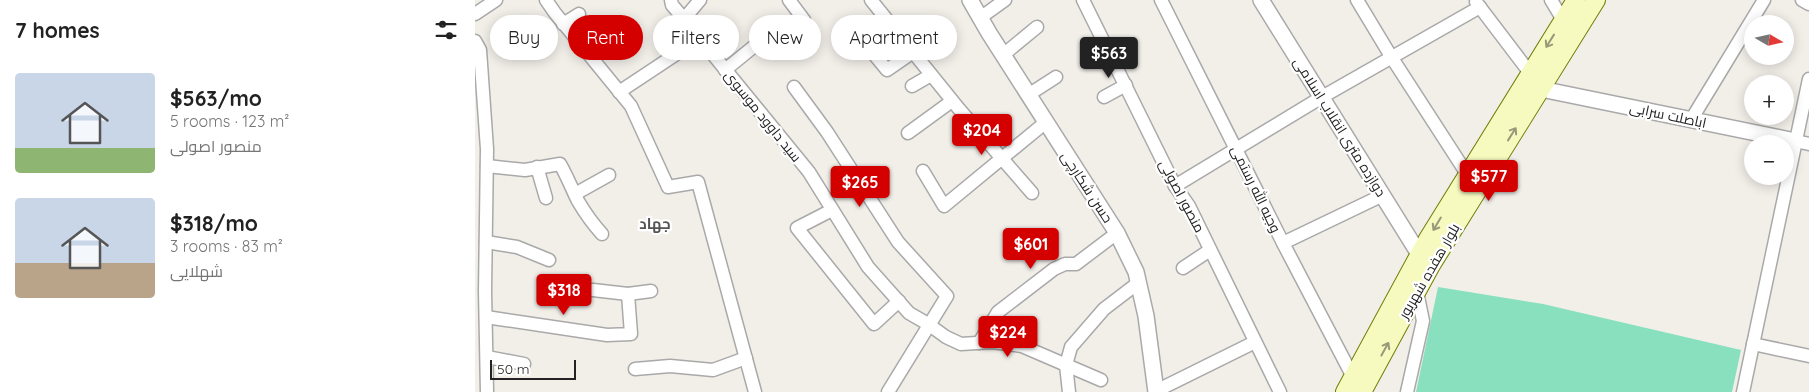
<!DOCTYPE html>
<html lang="en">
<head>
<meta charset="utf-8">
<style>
	body { margin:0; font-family:Quicksand,Cairo,sans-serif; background:#f2f2f2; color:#222; height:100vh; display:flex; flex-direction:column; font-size:19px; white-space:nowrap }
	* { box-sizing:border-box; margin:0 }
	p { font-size:16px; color:#767676 }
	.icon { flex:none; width:28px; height:28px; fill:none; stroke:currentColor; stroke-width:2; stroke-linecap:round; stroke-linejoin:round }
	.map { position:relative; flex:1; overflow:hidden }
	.details { display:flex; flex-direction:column; background:#fff; width:475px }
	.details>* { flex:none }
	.top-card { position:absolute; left:15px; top:15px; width:475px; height:45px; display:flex; gap:10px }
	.needle { width:32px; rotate:99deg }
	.tools { position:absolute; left:1269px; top:15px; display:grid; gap:10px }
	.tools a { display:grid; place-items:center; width:50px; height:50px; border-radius:50%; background:#fff; box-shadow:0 2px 12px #0003; font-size:25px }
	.scale { position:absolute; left:15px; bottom:12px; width:86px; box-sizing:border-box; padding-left:5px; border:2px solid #222; border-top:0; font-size:14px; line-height:18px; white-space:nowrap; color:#222; -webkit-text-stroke:4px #fff; paint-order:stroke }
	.price { position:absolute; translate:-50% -42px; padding:0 11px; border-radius:5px; background:#d40000; color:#fff; font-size:16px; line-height:32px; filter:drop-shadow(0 1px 2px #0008) }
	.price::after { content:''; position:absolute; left:50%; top:30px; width:15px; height:11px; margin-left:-8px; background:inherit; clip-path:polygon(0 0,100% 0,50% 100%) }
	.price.selected { background:#222; color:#fff }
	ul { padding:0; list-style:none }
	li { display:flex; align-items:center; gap:15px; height:125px; padding:0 15px }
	li span { display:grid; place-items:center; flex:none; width:140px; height:100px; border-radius:5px; color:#555 }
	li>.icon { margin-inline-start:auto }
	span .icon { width:60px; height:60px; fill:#fffc; stroke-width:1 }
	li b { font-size:21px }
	h2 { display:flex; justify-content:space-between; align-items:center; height:60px; padding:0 15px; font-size:21px }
	.pill { padding:0 18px; border-radius:22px; background:#fff; box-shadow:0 2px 12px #0003; font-size:18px; line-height:45px }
	.pill.selected { background:#d40000; color:#fff }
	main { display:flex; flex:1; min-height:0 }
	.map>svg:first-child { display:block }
</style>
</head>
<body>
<main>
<section class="details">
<h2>7 homes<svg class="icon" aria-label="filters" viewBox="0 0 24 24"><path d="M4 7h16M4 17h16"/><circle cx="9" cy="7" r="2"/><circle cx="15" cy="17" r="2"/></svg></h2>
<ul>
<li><span style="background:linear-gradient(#c9d6e8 75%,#8fb573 0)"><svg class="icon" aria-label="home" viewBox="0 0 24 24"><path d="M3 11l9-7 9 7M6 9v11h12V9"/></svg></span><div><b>$563/mo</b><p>5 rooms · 123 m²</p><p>منصور اصولی</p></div></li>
<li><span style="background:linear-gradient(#c9d6e8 65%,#b9a48a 0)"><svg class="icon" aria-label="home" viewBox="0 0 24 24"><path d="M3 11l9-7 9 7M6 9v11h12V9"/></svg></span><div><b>$318/mo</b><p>3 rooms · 83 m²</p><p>شهلایی</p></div></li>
</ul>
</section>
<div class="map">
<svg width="1334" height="392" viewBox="0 0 1334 392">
	<rect width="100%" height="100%" fill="#f2efe9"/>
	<!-- pitch -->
	<polygon fill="#88e0be" points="963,287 1068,304 1266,350 1257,392 941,392"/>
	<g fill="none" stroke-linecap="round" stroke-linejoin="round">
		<!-- minor casing -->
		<g stroke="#a9a9a9" stroke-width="15">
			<g id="minor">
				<polyline points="71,0 80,13 156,106 193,187 223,182 280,392"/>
				<polyline points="196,0 197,5 209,19 334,172 393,267 434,313 453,324 471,337 486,344 517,342 547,346 626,380"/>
				<polyline points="314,0 329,20"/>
				<polyline points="396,0 484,109 557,193"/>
				<polyline points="608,0 700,186 714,206 805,392"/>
				<polyline points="686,0 808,243 878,377"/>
				<polyline points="882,0 917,58 992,174"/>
				<polyline points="1076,0 1088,20"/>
				<polyline points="1327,0 1334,4"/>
				<polyline points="1001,2 1055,73"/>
				<polyline points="0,14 21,0"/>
				<polyline points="505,18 530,0"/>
				<polyline points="209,19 225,0"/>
				<polyline points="88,24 104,14"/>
				<polyline points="0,41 5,50 12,149 10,291 12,392"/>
				<polyline points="398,53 412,70 438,52"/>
				<polyline points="528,55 562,27"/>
				<polyline points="250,70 299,30 315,48"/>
				<polyline points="437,86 456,75"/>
				<polyline points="319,87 352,132 423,242 472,296 413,392"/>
				<polyline points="144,92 224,39"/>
				<polyline points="553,95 581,77"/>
				<polyline points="629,97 651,85"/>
				<polyline points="1216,120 1289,0"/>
				<polyline points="433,133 477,101"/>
				<polyline points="1320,141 1334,144"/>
				<path d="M12,166L50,170L85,164C92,176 97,189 103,201C110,213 118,224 127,234"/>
				<polyline points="62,167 71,198"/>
				<polyline points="448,171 469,206 571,122"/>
				<polyline points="700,186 847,97 1005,7"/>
				<polyline points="100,194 134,175"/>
				<polyline points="357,210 322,228 399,324 424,301"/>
				<polyline points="11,242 42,247 74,260"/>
				<polyline points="808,243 908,195"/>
				<polyline points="708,268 735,250"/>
				<polyline points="118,290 153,294 176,291"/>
				<polyline points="11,317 132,335 156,334 153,294"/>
				<polyline points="504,343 523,312 579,269 590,264 601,264 642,233"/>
				<polyline points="1278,344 1334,356"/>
				<polyline points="12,357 49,364"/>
				<polyline points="160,369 195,366 238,370 271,358"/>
				<polyline points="681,391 780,342"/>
				<polyline points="594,392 591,365 596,347 629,309 663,283"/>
				<polyline points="932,392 948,321 942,292"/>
				<polyline points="1268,392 1334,79"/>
			</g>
		</g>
		<!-- tertiary casing -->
		<g stroke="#a9a9a9" stroke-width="18">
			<g id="tertiary">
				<polyline points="495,0 514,33 642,233 661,272 671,316 681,392"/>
				<polyline points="786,0 944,254"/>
				<polyline points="1066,89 1320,141"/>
			</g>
		</g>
		<!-- secondary casing -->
		<g stroke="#707d05" stroke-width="20">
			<g id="secondary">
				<polyline points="870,392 953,239 1101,0"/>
				<polyline points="887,392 956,265 1121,0"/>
			</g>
		</g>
		<!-- minor -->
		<use href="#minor" stroke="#fff" stroke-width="12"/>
		<!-- tertiary -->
		<use href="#tertiary" stroke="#fff" stroke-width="15"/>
		<!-- secondary -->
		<use href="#secondary" stroke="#f7fabf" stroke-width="18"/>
	</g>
	<!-- one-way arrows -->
	<defs><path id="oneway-shaft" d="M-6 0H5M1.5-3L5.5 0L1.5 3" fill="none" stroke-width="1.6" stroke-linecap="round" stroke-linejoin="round" transform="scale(1.25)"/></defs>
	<g stroke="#979978">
		<use href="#oneway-shaft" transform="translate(1075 41) rotate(122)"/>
		<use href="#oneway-shaft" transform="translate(1037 134) rotate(-58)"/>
		<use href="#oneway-shaft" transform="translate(962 224) rotate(121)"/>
		<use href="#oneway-shaft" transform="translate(910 349) rotate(-61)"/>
	</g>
	<g text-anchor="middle" stroke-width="4.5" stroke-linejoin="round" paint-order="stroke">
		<!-- street labels -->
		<g font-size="14" fill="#222" stroke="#fff">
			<text transform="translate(1193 115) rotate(12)" y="5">اباصلت سرابی</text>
			<text transform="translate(288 116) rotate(51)" y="5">سید داوود موسوی</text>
			<text transform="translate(865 127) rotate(58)" y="5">دوازده متری انقلاب اسلامی</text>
			<text transform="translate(612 187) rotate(57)" y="5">حسن شکارچی</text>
			<text transform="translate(781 189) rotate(64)" y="5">وجیه الله رستمی</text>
			<text transform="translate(707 196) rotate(62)" y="5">منصور اصولی</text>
			<text transform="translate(954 271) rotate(-60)" y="5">بلوار هفده شهریور</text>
		</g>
		<!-- neighbourhood labels -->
		<g font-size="15" font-weight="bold" fill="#555" stroke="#fff">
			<text x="180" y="229">جهاد</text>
		</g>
	</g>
</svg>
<div class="tools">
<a><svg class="needle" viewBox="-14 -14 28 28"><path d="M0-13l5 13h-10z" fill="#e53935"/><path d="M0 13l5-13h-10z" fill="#767676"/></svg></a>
<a>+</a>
<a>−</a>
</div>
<div class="scale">50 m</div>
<b class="price selected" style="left:634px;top:79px">$563</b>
<b class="price" style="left:507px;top:156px">$204</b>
<b class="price" style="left:1014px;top:202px">$577</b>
<b class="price" style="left:385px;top:208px">$265</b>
<b class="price" style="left:556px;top:270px">$601</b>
<b class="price" style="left:89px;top:316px">$318</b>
<b class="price" style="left:533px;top:358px">$224</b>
<div class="top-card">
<a class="pill">Buy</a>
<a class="pill selected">Rent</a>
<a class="pill">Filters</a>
<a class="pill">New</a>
<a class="pill">Apartment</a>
</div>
</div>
</main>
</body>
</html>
